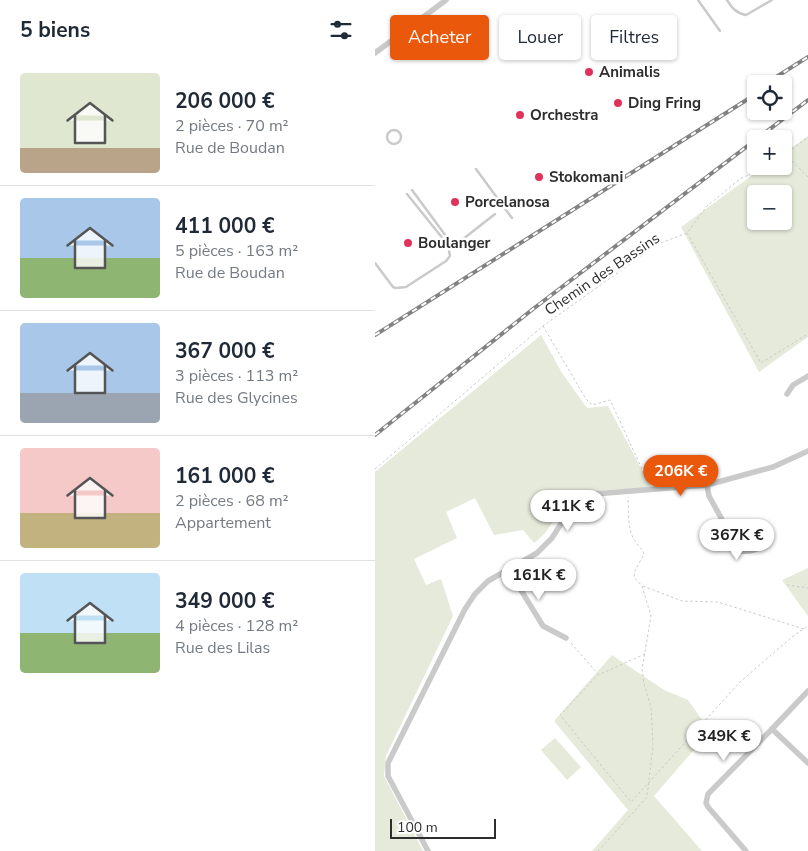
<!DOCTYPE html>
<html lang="fr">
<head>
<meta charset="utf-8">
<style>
	body { margin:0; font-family:"Nunito Sans",sans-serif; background:#f2f2f3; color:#1f2937; height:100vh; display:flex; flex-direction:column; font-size:19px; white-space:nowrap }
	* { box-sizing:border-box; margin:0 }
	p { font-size:16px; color:#747a83 }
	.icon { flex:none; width:28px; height:28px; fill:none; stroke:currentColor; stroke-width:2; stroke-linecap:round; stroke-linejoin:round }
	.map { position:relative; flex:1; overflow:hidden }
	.panel { display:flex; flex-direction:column; background:#fff; width:375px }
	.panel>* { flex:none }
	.banner { position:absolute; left:15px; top:15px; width:342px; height:45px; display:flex; gap:10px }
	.tools { position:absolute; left:372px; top:75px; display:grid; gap:10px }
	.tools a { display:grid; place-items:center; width:45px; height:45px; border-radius:5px; background:#fff; box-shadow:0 1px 4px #0004; font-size:25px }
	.scale { position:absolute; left:15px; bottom:12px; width:106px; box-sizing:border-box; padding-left:5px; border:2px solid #2d2d2d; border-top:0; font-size:14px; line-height:18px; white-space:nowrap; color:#2d2d2d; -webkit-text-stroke:4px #fff; paint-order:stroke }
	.price { position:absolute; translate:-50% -42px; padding:0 11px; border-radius:18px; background:#fff; color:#222; font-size:16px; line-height:32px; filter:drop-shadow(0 1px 2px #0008) }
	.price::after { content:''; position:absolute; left:50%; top:30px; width:15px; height:11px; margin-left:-8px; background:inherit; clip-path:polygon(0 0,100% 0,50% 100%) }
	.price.on { background:#ea580c; color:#fff }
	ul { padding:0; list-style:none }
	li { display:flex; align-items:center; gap:15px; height:125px; padding:0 20px }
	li+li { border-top:1px solid #e0e1e3 }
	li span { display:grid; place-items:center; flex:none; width:140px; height:100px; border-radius:5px; color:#555 }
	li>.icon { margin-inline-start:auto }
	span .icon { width:60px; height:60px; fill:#fffc; stroke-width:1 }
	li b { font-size:21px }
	h2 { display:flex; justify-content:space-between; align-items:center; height:60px; padding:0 20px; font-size:21px }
	.pill { padding:0 18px; border-radius:5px; background:#fff; box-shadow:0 1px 4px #0004; font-size:18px; line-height:45px }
	.pill.on { background:#ea580c; color:#fff }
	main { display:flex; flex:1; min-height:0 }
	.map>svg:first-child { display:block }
</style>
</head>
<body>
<main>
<section class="panel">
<h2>5 biens<svg class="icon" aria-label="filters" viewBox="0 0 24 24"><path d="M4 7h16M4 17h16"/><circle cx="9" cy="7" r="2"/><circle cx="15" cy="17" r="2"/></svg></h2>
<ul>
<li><span style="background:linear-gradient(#dfe7d0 75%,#b9a48a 0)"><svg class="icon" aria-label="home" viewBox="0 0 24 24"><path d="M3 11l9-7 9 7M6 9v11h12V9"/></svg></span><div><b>206 000 €</b><p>2 pièces · 70 m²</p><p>Rue de Boudan</p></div></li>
<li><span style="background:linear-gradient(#a9c7e8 60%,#8fb573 0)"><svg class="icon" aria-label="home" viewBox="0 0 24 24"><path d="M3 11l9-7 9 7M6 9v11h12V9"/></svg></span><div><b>411 000 €</b><p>5 pièces · 163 m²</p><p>Rue de Boudan</p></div></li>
<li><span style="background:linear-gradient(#a9c7e8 70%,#9aa5b1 0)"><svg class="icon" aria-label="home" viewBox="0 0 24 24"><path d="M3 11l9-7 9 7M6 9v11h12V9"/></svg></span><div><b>367 000 €</b><p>3 pièces · 113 m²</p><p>Rue des Glycines</p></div></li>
<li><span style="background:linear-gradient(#f6c9c9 65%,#c2b280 0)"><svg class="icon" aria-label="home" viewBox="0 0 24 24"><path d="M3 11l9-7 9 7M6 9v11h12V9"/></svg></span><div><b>161 000 €</b><p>2 pièces · 68 m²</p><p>Appartement</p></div></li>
<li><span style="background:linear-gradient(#bfe0f5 60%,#8fb573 0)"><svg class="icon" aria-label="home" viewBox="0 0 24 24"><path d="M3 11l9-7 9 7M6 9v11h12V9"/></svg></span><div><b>349 000 €</b><p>4 pièces · 128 m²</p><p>Rue des Lilas</p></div></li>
</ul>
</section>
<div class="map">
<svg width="433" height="851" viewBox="0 0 433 851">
	<rect width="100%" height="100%" fill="#fff"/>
	<!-- green -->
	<g fill="#e5eada" fill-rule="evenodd">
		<path d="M433,136V337L384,372L306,227L390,166H409V153ZM381,194H409V221H381Z"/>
		<path d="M166,335L187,373L212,408L233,406L277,489C250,490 208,485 188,507C176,520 177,530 159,543L148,530L119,535L100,498L71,512L82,538L39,559L51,585L66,579L78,616L11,756L9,776L48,851H0V472Z"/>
		<polygon points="433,568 433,616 407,580"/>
		<polygon points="237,655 289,690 313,700 335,731 279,796 327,851 217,851 253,810 179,721"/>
		<polygon points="180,738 206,767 192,780 166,750"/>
	</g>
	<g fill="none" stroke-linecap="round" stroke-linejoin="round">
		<!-- path -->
		<g stroke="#cacaca" stroke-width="1" stroke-dasharray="2.5 2.5" stroke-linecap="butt">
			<polyline points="410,154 433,177"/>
			<polyline points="409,155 433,137"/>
			<polyline points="312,233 386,363 433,334"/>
			<polyline points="168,326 211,399 217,405 235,400 273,482"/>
			<polyline points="0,469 168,326 283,244 312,233 332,206 365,179 392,166"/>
			<polyline points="412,585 433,588"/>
			<polyline points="268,586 307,601 343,602 429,629"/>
			<polyline points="196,643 223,674"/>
			<polyline points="270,654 223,675 185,715 256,802 365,682 417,637 433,626"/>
			<path d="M223,851L272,797L278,746L276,707L269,684L267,669L276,616L267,586L259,577L260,571L269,554C267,548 263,546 260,541C252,530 254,510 253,497"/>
		</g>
		<!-- service -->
		<g stroke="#cacaca" stroke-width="2.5">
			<polyline points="323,0 345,31"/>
			<path d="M352,0C357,8 361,13 371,15L397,0"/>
			<circle cx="19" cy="137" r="7"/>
			<polyline points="101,169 137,218"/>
			<polyline points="37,190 76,243 83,243 120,214"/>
			<polyline points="0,263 18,287 21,288 31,287 71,261 75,256 73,245 32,194"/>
		</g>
		<!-- minor -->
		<g stroke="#cacaca" stroke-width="5.5">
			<polyline points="0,53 71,0"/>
			<polyline points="412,394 418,385 433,376"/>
			<path d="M332,485L334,496L355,534L353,547C360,553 381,553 386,545L381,534C375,532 363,535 355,534"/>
			<polyline points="133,569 168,626 191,638"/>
			<polyline points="397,729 433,691"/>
			<polyline points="53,851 13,776 13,763 90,609 100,594 113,581 162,553 177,538 196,508 205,500 219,494 332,485 398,467 433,451"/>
			<polyline points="371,851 333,807 331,803 333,794 397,729 433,763"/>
		</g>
		<!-- rail casing -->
		<g stroke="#828282" stroke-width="4">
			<g id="rail">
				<polyline points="390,84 433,57"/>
				<polyline points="0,335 381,94"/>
				<polyline points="0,435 158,309 433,100"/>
			</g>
		</g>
		<!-- rail -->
		<use href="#rail" stroke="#fff" stroke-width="2" stroke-dasharray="5.5" stroke-linecap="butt"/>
	</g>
	<!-- markers -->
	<g fill="#e1325b" stroke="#fff" stroke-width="2">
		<circle cx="214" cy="72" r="5"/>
		<circle cx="243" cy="103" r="5"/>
		<circle cx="145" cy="115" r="5"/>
		<circle cx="164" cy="177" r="5"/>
		<circle cx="80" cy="202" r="5"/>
		<circle cx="33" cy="243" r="5"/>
	</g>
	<g text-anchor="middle" stroke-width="5" stroke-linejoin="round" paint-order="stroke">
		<!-- poi labels -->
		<g font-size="15" font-weight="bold" fill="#2d2d2d" stroke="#fff" text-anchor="start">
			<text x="224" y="77">Animalis</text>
			<text x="253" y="108">Ding Fring</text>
			<text x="155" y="120">Orchestra</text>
			<text x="174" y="182">Stokomani</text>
			<text x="90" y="207">Porcelanosa</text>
			<text x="43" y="248">Boulanger</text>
		</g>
		<!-- street labels -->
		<g font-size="15" fill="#2d2d2d" stroke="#fff">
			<text transform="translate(227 274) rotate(-34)" y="5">Chemin des Bassins</text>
		</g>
	</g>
</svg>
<div class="tools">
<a><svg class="icon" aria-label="locate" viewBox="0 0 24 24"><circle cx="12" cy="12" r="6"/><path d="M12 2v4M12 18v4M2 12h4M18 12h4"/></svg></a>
<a>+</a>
<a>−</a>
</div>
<div class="scale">100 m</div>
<b class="price on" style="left:306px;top:497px">206K €</b>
<b class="price" style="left:193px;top:532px">411K €</b>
<b class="price" style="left:362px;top:561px">367K €</b>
<b class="price" style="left:164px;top:601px">161K €</b>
<b class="price" style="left:349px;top:762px">349K €</b>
<div class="banner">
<a class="pill on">Acheter</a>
<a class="pill">Louer</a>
<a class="pill">Filtres</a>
</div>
</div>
</main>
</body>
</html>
